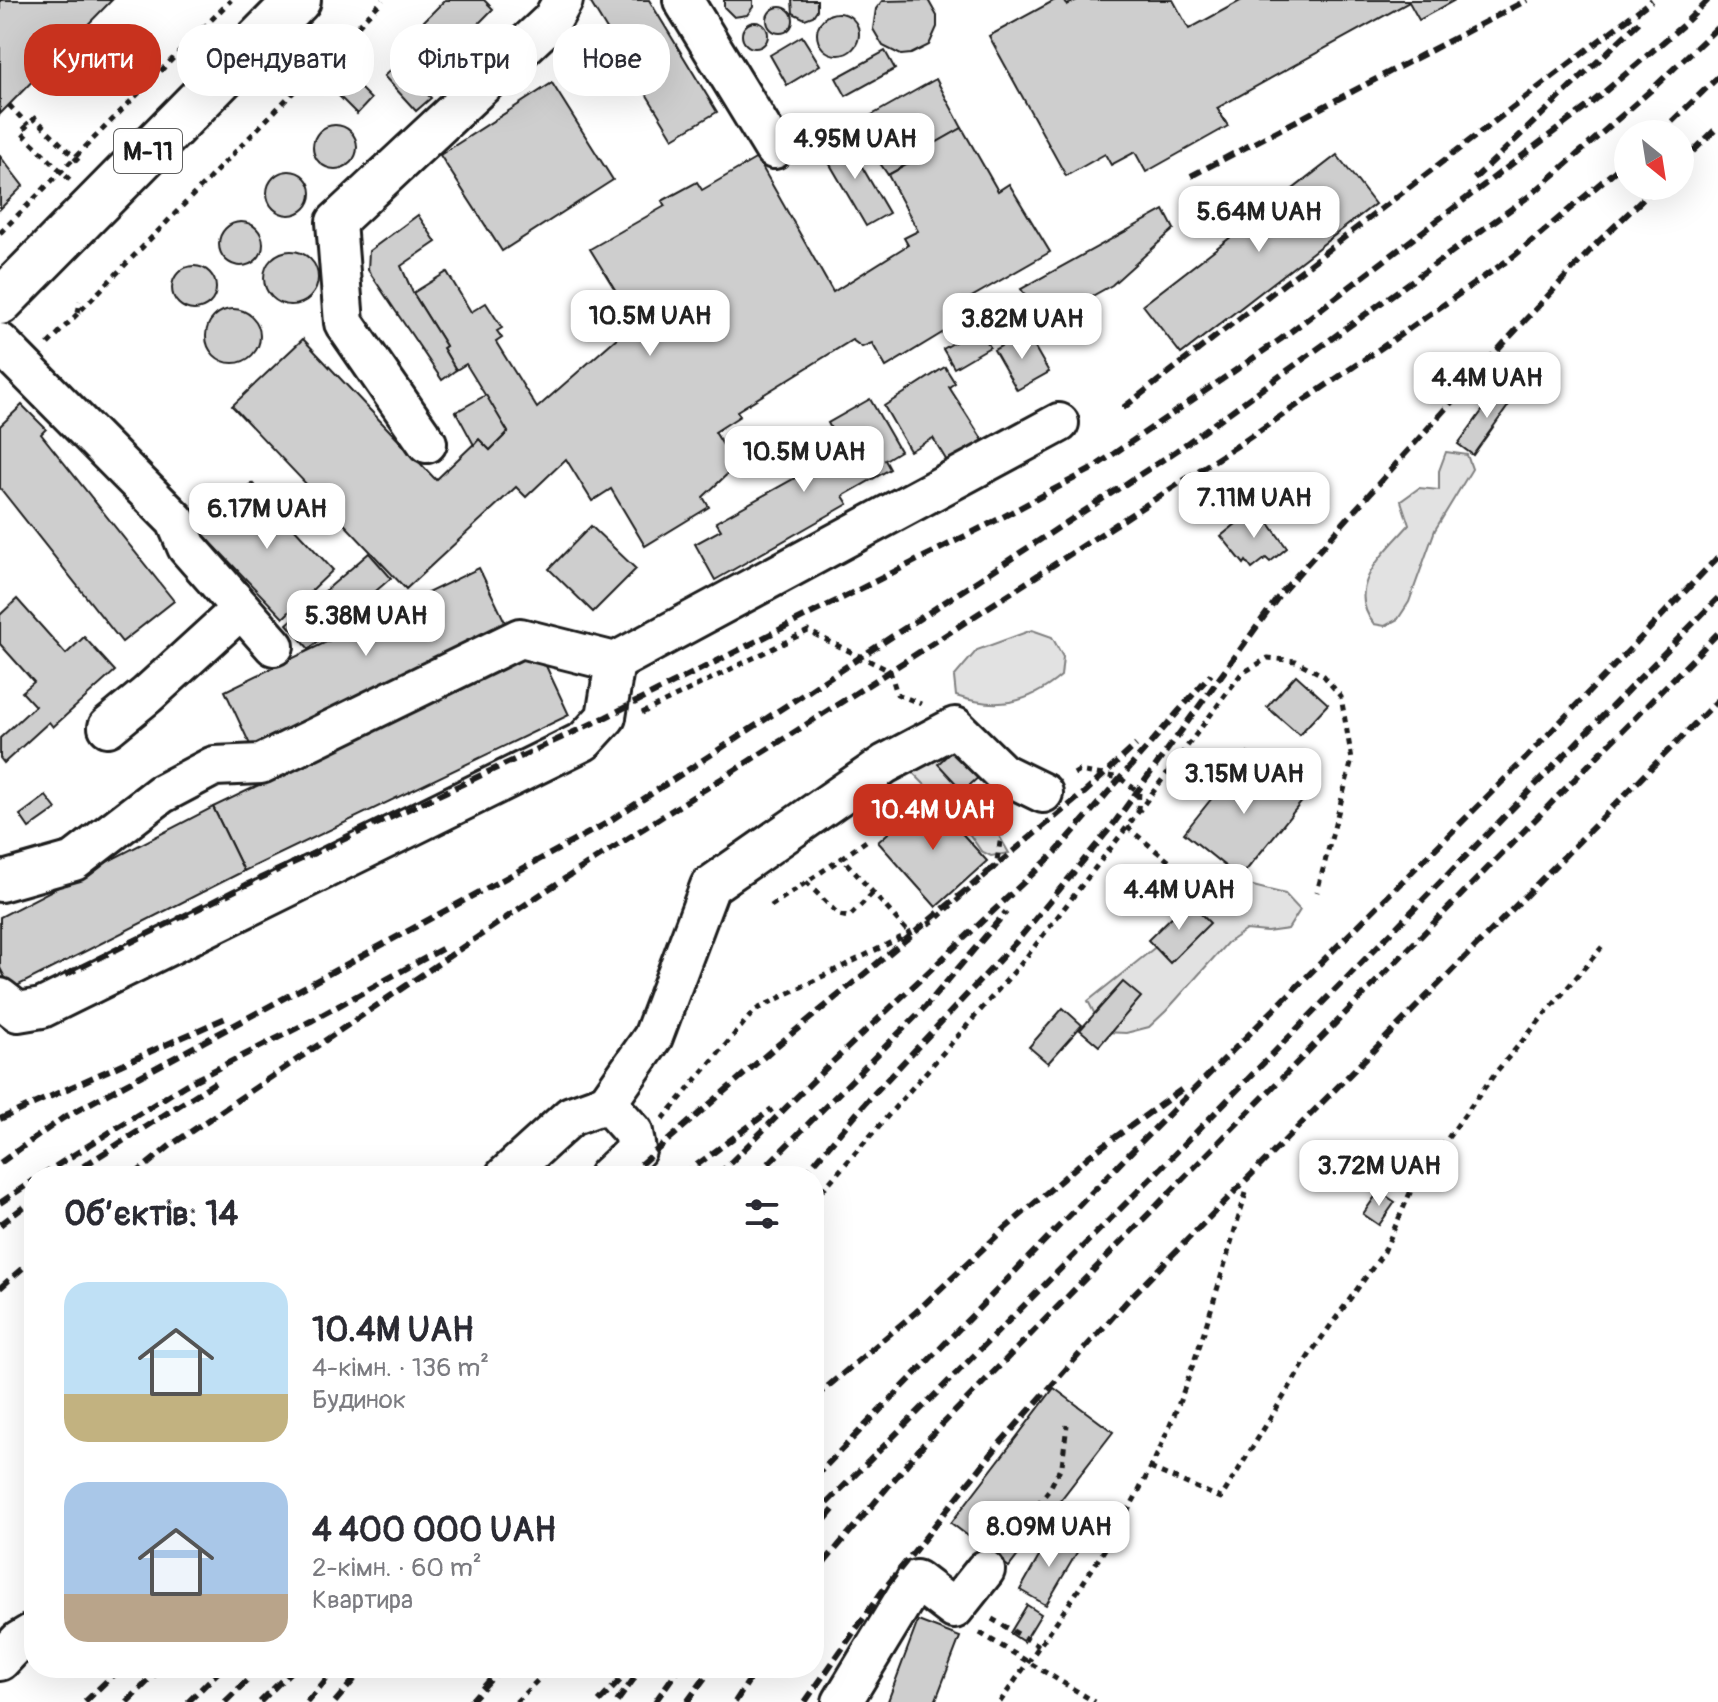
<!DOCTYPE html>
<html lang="uk">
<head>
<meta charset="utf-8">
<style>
	body { margin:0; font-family:Pangolin,sans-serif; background:#f7f7f7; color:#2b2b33; height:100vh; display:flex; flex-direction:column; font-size:30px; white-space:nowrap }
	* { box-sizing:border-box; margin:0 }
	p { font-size:26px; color:#7c7c81 }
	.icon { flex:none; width:44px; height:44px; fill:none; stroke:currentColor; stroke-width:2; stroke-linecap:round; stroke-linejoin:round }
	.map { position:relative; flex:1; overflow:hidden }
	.sheet { position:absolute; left:24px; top:1166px; width:800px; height:512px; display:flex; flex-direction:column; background:#fff; border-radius:32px; box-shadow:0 8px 32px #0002 }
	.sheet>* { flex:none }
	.top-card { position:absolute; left:24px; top:24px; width:800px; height:72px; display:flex; gap:16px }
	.needle { width:52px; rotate:150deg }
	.tools { position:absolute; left:1614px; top:120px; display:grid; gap:16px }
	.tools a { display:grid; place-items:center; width:80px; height:80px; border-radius:50%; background:#fff; box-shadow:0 8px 32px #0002; font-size:40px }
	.price { position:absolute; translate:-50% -68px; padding:0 18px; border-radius:16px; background:#fff; color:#222; font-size:26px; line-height:52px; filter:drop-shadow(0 2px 4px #0008) }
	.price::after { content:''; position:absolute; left:50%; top:48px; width:24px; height:18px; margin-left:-12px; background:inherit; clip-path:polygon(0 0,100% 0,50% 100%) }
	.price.selected { background:#c8321e; color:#fff }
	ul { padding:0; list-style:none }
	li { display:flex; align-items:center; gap:24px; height:200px; padding:0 40px }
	li span { display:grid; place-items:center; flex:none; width:224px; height:160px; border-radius:24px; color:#555 }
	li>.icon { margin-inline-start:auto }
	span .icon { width:96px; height:96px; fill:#fffc; stroke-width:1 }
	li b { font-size:34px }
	h2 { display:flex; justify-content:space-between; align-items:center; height:96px; padding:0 40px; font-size:34px }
	.pill { padding:0 28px; border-radius:32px; background:#fff; box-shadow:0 8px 32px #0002; font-size:28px; line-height:72px }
	.pill.selected { background:#c8321e; color:#fff }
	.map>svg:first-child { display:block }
</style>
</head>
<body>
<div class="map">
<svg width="1718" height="1702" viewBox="0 0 1718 1702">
	<rect width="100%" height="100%" fill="#fff"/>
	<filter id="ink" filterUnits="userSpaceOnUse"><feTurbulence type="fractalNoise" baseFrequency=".0125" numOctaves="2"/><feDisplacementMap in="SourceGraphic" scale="16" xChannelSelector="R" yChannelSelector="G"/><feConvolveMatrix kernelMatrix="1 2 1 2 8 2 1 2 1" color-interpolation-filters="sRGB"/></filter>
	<g filter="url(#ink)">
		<!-- green -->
		<g fill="#e2e2e2" stroke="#7f7f7f" stroke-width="2">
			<path d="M1446,452L1467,455L1472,469L1435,530L1409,602L1398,619L1385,626L1374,624C1344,587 1385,552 1409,525L1401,501L1419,488L1439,490V471Z"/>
			<path d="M1032,630L1052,637L1063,657L1061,676C1028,704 997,710 956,696L954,677L977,650Z"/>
			<polygon points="947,749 954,780 969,806 989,818 1009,853 991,856 981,851 970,835 952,823 932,792 913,773 923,760"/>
			<polygon points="1245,884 1285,894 1300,910 1288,929 1267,932 1246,930 1227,943 1166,1011 1149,1027 1126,1033 1104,1032 1088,1001 1208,905 1225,892"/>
		</g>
		<!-- building -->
		<g fill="#cecece" stroke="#1c1c1c" stroke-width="2">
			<polygon points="0,0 112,0 0,114"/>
			<polygon points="445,0 484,0 493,9 425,78 396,49"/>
			<polygon points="589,0 649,0 717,112 673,138"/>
			<polygon points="724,0 753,0 753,7 747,15 734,17 724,7"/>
			<polygon points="817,0 817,10 813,16 805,19 793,13 792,0"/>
			<polygon points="928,0 937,16 937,27 929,45 911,54 901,55 883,46 873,29 876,9 882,1"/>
			<polygon points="1055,0 1064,0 1067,5 1077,0 1173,0 1189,29 1242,0 1455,0 1419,20 1409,2 1217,108 1228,126 1146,172 1135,152 1111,165 1105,154 1066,176 989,36"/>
			<circle cx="780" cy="20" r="13"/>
			<circle cx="838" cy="34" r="21"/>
			<circle cx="755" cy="35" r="13"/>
			<polygon points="802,36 820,65 787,85 770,55"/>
			<polygon points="885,51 895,69 846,96 836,78"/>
			<polygon points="398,63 431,98 416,111 384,76"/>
			<polygon points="936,79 962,128 918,153 921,157 888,175 854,125"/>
			<polygon points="353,81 371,99 357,114 339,96"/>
			<polygon points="552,83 613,180 502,251 440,155"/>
			<circle cx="335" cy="147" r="22"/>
			<polygon points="962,128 998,191 1009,184 1050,252 949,310 957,324 886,367 872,343 862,347 852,340 737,411 740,416 715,432 736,466 703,497 709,507 645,546 611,489 592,501 566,459 526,497 516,487 406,589 232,406 303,339 436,480 479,439 490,450 508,432 466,364 456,370 443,348 446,346 413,293 447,272 471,312 486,303 502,328 497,331 502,338 496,342 537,408 635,322 590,249 665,206 662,201 697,182 702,190 757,158 833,292 908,245 904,238 918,231 888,175 921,157 918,153"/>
			<polygon points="844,136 889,213 866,226 821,149"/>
			<polygon points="1337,155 1375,204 1181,354 1143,305"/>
			<polygon points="0,156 23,186 0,209"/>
			<circle cx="289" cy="193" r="22"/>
			<polygon points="1164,210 1174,229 1112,285 1044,323 1021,289"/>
			<polygon points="418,215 436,242 401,266 413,293 446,346 443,348 456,370 442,380 368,270 369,251"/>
			<circle cx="241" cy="244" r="22"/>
			<circle cx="291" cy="278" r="27"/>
			<circle cx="194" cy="288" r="22"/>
			<circle cx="233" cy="336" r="27"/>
			<polygon points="979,328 990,347 954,368 943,349"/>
			<polygon points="1026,332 1049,372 1017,390 994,350"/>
			<polygon points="945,367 955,383 949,387 984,442 948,463 933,438 910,451 884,406"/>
			<polygon points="1501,385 1516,395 1473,455 1458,444"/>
			<polygon points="486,395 508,432 490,450 479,439 474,445 456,412"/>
			<polygon points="870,399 900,451 885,460 890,469 843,496 848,504 715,580 695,544 721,530 716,522 843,451 828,423"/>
			<polygon points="22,405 46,429 41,434 174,601 122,642 0,488 0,426"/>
			<polygon points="252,483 333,570 283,618 201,532"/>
			<polygon points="1257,507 1287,548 1270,562 1266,558 1252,569 1246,561 1244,564 1221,536"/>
			<polygon points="591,526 636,569 593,612 549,569"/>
			<polygon points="369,553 391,578 309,649 287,624"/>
			<polygon points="479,568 507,626 252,749 225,691"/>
			<polygon points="17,599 66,654 84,637 115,671 53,727 49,722 4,763 0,758 0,738 35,706 22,692 34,682 0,644 0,615"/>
			<polygon points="539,651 569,715 244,871 213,807"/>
			<polygon points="1296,675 1328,704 1299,735 1267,707"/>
			<polygon points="955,748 980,776 963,791 938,764"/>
			<polygon points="1248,753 1304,799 1240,878 1184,833"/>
			<polygon points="46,796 56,809 29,828 20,815"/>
			<polygon points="929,797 987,861 936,907 878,842"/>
			<polygon points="213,807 244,871 11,989 0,968 0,917"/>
			<polygon points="1188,901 1210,923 1170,963 1148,940"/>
			<polygon points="1123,982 1141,997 1099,1046 1080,1030"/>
			<polygon points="1063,1008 1082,1025 1048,1063 1029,1047"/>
			<polygon points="1379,1191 1395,1202 1379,1225 1363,1214"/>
			<polygon points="1054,1388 1113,1432 1009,1567 951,1523"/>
			<polygon points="1052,1534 1079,1549 1046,1605 1020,1590"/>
			<polygon points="1027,1605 1041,1614 1024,1642 1010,1633"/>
			<polygon points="918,1621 960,1637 935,1702 891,1702 888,1701"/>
		</g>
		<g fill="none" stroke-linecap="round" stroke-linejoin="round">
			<!-- minor casing -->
			<g stroke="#1c1c1c" stroke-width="44">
				<g id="minor">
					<polyline points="683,0 774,149"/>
					<polyline points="0,343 176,521 187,547 274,646"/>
					<polyline points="427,443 344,323 336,222 552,20 563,0"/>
					<polyline points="108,727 147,695 241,609"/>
					<polyline points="0,882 74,861 161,794 214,766 261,764 520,638 615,662 1059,423"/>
					<polyline points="0,998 18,1012 42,1008 584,741 606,717 615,662"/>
					<polyline points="607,1103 653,1037 710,886 885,764 955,727 1002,773 1043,793"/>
					<polyline points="505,1176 571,1116 607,1103 633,1132 636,1150 608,1176"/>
					<polyline points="0,1661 19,1641 34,1632"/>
					<polyline points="842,1702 916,1580 954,1609 985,1570"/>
				</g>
			</g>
			<!-- major casing -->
			<g stroke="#1c1c1c" stroke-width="50">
				<polyline id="major" points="0,302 298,0"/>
			</g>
			<!-- path -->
			<g stroke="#1c1c1c" stroke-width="5" stroke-dasharray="6 6" stroke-linecap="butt">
				<polyline points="9,105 28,125"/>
				<polyline points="70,180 21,132 35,118 82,165"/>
				<polyline points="0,233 231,0"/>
				<polyline points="78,313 80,301"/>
				<polyline points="48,344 383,0"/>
				<polyline points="642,713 808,631 890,671 897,694 921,704"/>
				<polyline points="1074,774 1079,771 1120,778 1139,792 1138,811"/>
				<polyline points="1127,827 1209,894"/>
				<polyline points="866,841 842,858 909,933"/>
				<polyline points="806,882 839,915 849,917 873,893"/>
				<polyline points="771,906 842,858"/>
				<polyline points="663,1119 755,1010 934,921 996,866 1002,831 1015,819"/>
				<polyline points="814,1200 1020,965 1127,827 1241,674 1268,658 1296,661 1324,676 1341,697 1352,760 1317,892"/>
				<polyline points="1150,1468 1221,1498 1310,1354 1384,1252 1413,1186 1496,1072 1602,947"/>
				<polyline points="1007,1542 1049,1490 1062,1465 1067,1425"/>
				<polyline points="992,1619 1039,1646"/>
				<polyline points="516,1702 550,1668"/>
				<path d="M1000,1702C1053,1626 1111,1549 1152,1465C1194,1379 1218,1284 1246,1193"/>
			</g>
			<!-- minor -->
			<use href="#minor" stroke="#fff" stroke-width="38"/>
			<!-- major -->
			<use href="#major" stroke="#fff" stroke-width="44"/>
			<!-- rail -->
			<g stroke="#1c1c1c" stroke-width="6" stroke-dasharray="12 6" stroke-linecap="butt">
				<polyline points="1659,134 1718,77"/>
				<polyline points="1680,164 1718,127"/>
				<polyline points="1191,176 1527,0"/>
				<polyline points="1474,179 1639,22"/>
				<polyline points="1123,408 1652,0"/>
				<polyline points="65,975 248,884 606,717 999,519 1090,470 1281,339 1588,106 1683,25 1708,0"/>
				<polyline points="0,1119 230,1016"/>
				<polyline points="0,1163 63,1118 605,824 1176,451 1532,194 1650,91 1718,27"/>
				<polyline points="40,1176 185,1085 311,1021 447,946"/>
				<polyline points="68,1176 219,1080"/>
				<polyline points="133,1176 171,1145 544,892 890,671 1243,442 1387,344 1514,256 1628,160"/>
				<polyline points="627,1176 773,1049 1084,793 1136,745"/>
				<polyline points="682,1176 772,1109"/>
				<polyline points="717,1176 825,1069 1056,852 1211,674"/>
				<polyline points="756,1176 926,1006 1006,912"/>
				<polyline points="803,1176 869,1099 1017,941 1112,826 1282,592 1504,343 1598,242 1657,186"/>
				<polyline points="0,1203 34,1180"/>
				<polyline points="0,1225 34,1199"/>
				<polyline points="0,1288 34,1258"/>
				<polyline points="814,1398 916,1312 1001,1232 1089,1156 1185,1087"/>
				<polyline points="814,1478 1136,1147 1519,765 1718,557"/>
				<polyline points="814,1516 1159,1170 1718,598"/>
				<polyline points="814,1533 834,1509"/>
				<polyline points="814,1578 823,1564 928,1439 1718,633"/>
				<polyline points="85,1702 120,1668"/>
				<polyline points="127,1702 161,1668"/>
				<polyline points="188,1702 222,1668"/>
				<polyline points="225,1702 260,1668"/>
				<polyline points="260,1702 294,1668"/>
				<polyline points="307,1702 336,1668"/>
				<polyline points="335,1702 364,1668"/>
				<polyline points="470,1702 501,1668"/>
				<polyline points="599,1702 632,1668"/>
				<polyline points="617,1702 636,1676"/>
				<polyline points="655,1702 679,1668"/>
				<polyline points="687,1702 712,1668"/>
				<polyline points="735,1702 757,1668"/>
				<polyline points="805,1702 881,1593 1001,1442 1128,1300 1718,700"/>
			</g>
			<!-- path-bridge -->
			<polyline stroke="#1c1c1c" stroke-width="5" stroke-dasharray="6 6" stroke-linecap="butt" points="980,1633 1095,1702"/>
		</g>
	</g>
	<g text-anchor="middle" stroke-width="6" stroke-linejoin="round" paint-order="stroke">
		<!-- shield labels -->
		<rect fill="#fff" stroke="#606060" stroke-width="2" x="114" y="129" width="68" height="44" rx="6"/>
		<g font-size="26" font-weight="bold" fill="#1c1c1c">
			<text x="148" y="160">М-11</text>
		</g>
	</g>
</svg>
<div class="tools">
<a><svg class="needle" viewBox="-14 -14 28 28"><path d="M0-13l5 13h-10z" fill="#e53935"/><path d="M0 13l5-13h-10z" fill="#7c7c81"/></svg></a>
</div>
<b class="price" style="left:855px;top:181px">4.95M UAH</b>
<b class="price" style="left:1259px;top:254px">5.64M UAH</b>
<b class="price" style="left:650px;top:358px">10.5M UAH</b>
<b class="price" style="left:1022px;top:361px">3.82M UAH</b>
<b class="price" style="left:1487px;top:420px">4.4M UAH</b>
<b class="price" style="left:804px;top:494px">10.5M UAH</b>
<b class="price" style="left:1254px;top:540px">7.11M UAH</b>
<b class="price" style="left:267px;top:551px">6.17M UAH</b>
<b class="price" style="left:366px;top:658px">5.38M UAH</b>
<b class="price" style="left:1244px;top:816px">3.15M UAH</b>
<b class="price selected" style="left:933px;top:852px">10.4M UAH</b>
<b class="price" style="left:1179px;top:932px">4.4M UAH</b>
<b class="price" style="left:1379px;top:1208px">3.72M UAH</b>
<b class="price" style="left:1049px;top:1569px">8.09M UAH</b>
<div class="top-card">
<a class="pill selected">Купити</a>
<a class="pill">Орендувати</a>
<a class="pill">Фільтри</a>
<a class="pill">Нове</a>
</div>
<section class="sheet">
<h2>Об’єктів: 14<svg class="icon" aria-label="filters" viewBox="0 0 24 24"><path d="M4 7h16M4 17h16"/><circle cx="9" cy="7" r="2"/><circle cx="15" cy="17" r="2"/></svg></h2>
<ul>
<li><span style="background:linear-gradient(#bfe0f5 70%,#c2b280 0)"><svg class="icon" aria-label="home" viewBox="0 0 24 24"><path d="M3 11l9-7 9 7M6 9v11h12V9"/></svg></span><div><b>10.4M UAH</b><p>4-кімн. · 136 m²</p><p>Будинок</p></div></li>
<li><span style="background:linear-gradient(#a9c7e8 70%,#b9a48a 0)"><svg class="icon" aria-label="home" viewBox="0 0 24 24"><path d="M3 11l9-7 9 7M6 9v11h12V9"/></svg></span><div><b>4 400 000 UAH</b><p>2-кімн. · 60 m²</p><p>Квартира</p></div></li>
</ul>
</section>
</div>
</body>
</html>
